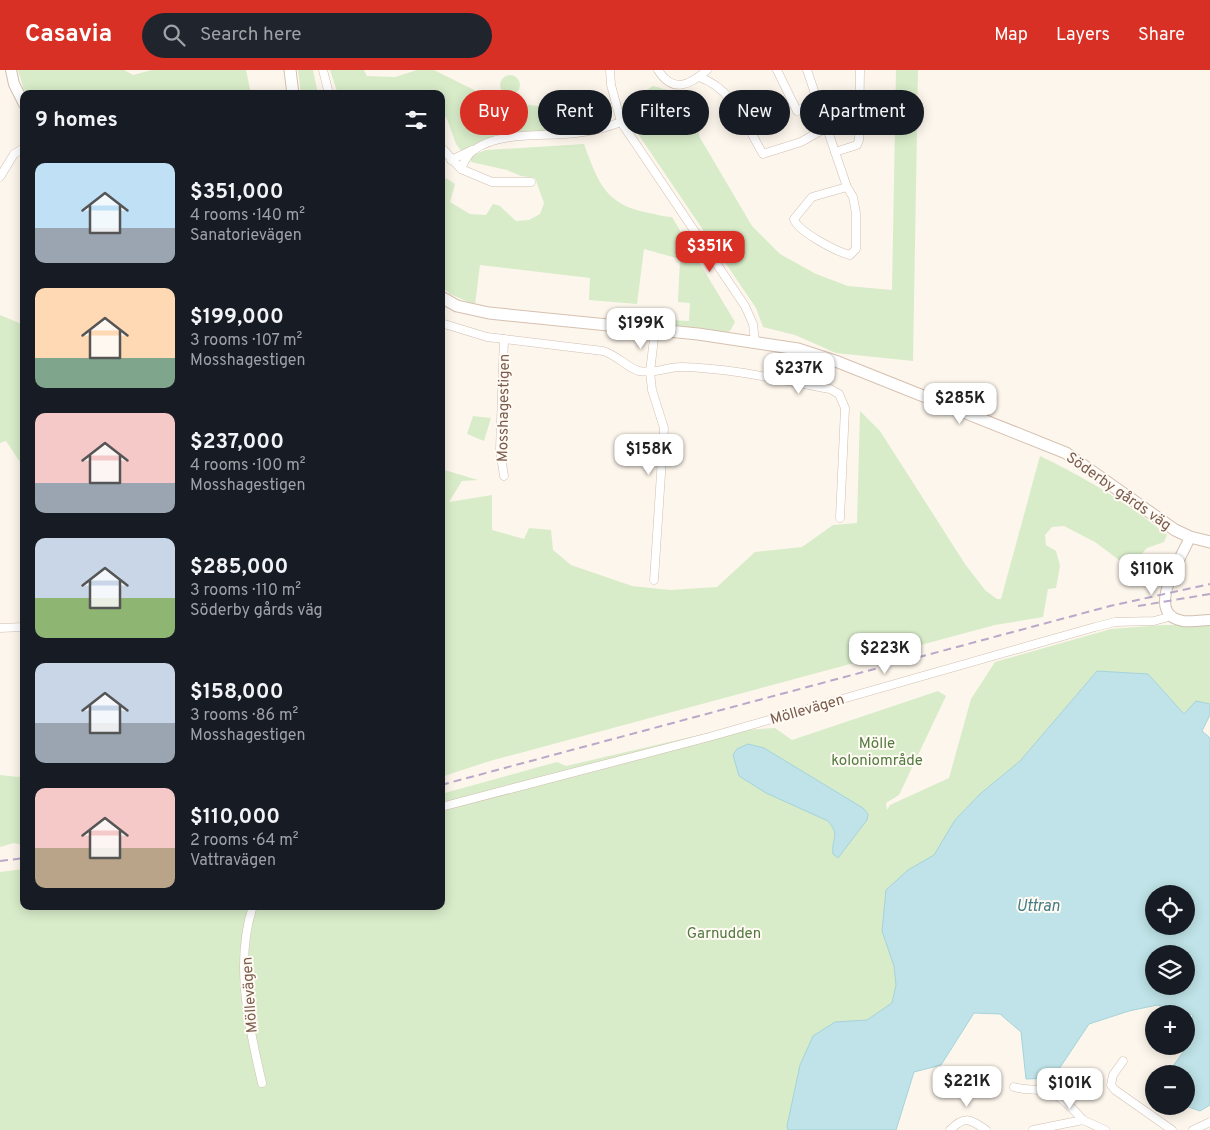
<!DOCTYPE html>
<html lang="en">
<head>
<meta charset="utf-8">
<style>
	body { margin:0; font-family:Overpass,sans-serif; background:#20242c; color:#f1f3f6; height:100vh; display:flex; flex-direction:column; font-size:19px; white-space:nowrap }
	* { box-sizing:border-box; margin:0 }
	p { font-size:16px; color:#9ea1a6 }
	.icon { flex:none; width:28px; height:28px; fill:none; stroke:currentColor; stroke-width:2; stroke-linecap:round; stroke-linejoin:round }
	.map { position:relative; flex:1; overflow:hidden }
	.drawer { position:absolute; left:20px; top:20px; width:425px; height:820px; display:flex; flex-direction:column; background:#171b24; border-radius:10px; box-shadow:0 2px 12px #0003 }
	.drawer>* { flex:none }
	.banner { position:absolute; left:460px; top:20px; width:475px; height:45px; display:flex; gap:10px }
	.controls { position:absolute; left:1145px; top:815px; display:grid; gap:10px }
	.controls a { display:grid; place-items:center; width:50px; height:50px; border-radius:50%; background:#171b24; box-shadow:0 2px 12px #0003; font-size:25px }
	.price { position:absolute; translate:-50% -42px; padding:0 11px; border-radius:10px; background:#fff; color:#222; font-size:16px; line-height:32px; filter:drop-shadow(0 1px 2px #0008) }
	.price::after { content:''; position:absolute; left:50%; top:30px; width:15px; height:11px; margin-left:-8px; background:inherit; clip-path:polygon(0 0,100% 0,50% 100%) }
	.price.current { background:#d93025; color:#fff }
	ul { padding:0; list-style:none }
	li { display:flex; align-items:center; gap:15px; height:125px; padding:0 15px }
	li span { display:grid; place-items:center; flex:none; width:140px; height:100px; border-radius:10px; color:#555 }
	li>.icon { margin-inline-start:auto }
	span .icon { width:60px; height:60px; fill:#fffc; stroke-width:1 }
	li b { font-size:21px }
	h2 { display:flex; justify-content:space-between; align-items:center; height:60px; padding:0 15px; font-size:21px }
	.pill { padding:0 18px; border-radius:22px; background:#171b24; box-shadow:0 2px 12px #0003; font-size:18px; line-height:45px }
	.pill.current { background:#d93025; color:#fff }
	header { display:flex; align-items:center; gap:30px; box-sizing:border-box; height:70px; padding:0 25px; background:#d93025; color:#fff }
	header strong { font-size:24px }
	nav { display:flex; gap:28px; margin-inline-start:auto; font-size:18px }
	.search { width:350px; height:45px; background:#20242c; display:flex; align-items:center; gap:12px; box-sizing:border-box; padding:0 18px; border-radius:28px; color:#9ea1a6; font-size:19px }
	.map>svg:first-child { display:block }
</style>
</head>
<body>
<header>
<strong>Casavia</strong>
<div class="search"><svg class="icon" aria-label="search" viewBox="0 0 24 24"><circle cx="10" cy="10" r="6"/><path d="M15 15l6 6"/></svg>Search here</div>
<nav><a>Map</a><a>Layers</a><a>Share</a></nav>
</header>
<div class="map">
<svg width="1210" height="1060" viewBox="0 0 1210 1060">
	<rect width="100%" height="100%" fill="#fdf6ec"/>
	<!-- green -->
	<g fill="#d8ecc9">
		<polygon points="18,0 124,0 133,5 152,0 246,0 251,24 25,24"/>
		<polygon points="298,0 313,0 318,24 301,24"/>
		<path d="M330,0H364L367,6L395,7L417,0H434L492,29L569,41L570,61C561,62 551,60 542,61C514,63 487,67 462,82L456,74L447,49L441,41V24H338Z"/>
		<polygon points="896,0 918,0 913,291 836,283 795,265 763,257 756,238 634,58 622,36 653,16 699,29 699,66 752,156 780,184 816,204 848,216 892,220"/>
		<circle cx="510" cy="15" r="10"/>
		<path d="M584,74C598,112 605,135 649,143C656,144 664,147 672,147L735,252L730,261L721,264L670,257V250L689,251L690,233L678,232L680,189L644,179L637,234L589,230L590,208L480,195L475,235L450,224L441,216V111L446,108L455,114L450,132L470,144L486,145L493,134L500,136L516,151L529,150L540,144L544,133L535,108L521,106L507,100L471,92V86L486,80Z"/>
		<polygon points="0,245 24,255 24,398 6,371 0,373"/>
		<path d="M860,341L880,361L965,494L985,520L997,529H1001L1040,386C1084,407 1129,434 1167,465L1164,472L1147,478L1138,488L1119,490L1095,472L1064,456L1052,457L1045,465L1046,475L1056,481L1060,496L1056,518L1048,519L1043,547L995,555L490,691L441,707V399L478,410L462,411L449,432L492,425V460L524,469L529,458L551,460L553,480L571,495L632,516L670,520L717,517L755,482L802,477L833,455L857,453Z"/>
		<polygon points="473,346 491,348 484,371 467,364"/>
		<polygon points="1164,555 1210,555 1210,634 1184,644 1148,604 1097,601 1020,691 980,724 955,750 1049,867 855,1060 0,1060 0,802 24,799 24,836 441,836 441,724 557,692 566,696 712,662 775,658 792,670 938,621 946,626 899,725 886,733 887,740 890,735 949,708 971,629 995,592 1111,559"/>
		<polygon points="0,705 18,707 24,705 24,775 14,773 0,777"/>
	</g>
	<!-- water -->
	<g fill="#bfe3e8" stroke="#a5d3da" fill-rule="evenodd">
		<path d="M1097,601L1148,604L1184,644L1196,631L1210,634V645L1202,661L1210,668V1035L1200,1041L1186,1036V1004H1167L1187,977L1193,945L1157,935L1129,941L1089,954L1053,1008L1026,1009L1021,962L1000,944L974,943L941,995L914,1002L896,1060H788L787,1056L800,995L813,966L835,952L867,950L892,933L896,915L894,896L882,861L886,820L908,800L934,785L955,750L980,724L1020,691ZM1154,824H1186V856H1154ZM1154,884H1186V916H1154Z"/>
		<path d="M748,674L764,678L863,738L868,744L867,750L838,788L833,784C831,768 841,766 828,751L766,723L739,706L733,685L737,679Z"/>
	</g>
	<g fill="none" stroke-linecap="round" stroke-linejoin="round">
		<!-- minor casing -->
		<g stroke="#d1beb0" stroke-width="9">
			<g id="minor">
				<polyline points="323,0 329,24"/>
				<polyline points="610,0 611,15 621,52 745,236 753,254 755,272"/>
				<path d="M658,0C673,24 690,15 707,0"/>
				<polyline points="777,0 797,41 808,36"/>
				<path d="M807,0L847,117L853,127L856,143V179L850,185C837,182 797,161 794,149L812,127L847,117"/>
				<path d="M699,7C734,19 745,54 763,84L801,72L822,60"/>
				<polyline points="441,77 461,99"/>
				<polyline points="835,82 857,75 859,70 860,0"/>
				<polyline points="451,90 472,80"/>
				<polyline points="0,107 14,84 24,78"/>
				<path d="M531,112H492L461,99C464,92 467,84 474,80C499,61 546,67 576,63C592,61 606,58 621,52"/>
				<path d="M441,253L487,267L603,281C617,285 626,297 639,301C655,304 667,297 681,297C731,298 781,310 830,319L839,324L845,338L840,448"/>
				<polyline points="504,406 500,380 504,269"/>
				<polyline points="654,510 664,358 652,320 650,302 655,260"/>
				<polyline points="0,558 24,557"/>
				<polyline points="441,737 709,667 1095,557 1115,552 1154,551 1172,546"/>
				<path d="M253,836C234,892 249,958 262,1013"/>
				<polyline points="1123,991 1113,1005 1111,1015 1115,1020 1172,1060"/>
				<path d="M1014,1017C1024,1020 1031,1019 1041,1020C1057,1021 1073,1039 1083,1050"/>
				<path d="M950,1060C965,1045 970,1049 986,1060"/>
				<polyline points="1033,1060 1083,1050 1105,1060"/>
				<polyline points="1193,1060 1210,1052"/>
			</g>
		</g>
		<!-- tertiary casing -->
		<g stroke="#d1beb0" stroke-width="12">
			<g id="tertiary">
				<polyline points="11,0 14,14 24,34"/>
				<path d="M1190,467C1183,486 1142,544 1183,551C1191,552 1201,550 1210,550"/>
			</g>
		</g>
		<!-- secondary casing -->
		<g stroke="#d6c0b0" stroke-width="13">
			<g id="secondary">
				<polyline points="290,0 293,24"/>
				<polyline points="441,227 457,236 489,243 698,264 798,279 838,292 1066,383 1175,460 1190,467 1210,472"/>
			</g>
		</g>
		<!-- minor -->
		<use href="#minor" stroke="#fff" stroke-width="8"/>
		<!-- tertiary -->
		<use href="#tertiary" stroke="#fff" stroke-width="10"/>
		<!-- secondary -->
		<use href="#secondary" stroke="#fff" stroke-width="11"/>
		<!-- rail -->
		<g stroke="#b9a8c9" stroke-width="2" stroke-dasharray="8 5" stroke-linecap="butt">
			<polyline points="1138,536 1210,524"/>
			<polyline points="441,715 1110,536 1210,514"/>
			<polyline points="0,791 24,788"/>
		</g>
	</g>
	<g text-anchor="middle" stroke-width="4" stroke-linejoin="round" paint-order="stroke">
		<!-- street labels -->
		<g font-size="15" fill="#7a5c4d" stroke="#fffaf3">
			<text transform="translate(503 338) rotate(-89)" y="5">Mosshagestigen</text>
			<text transform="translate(1119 421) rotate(35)" y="5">Söderby gårds väg</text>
			<text transform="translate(807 639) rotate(-16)" y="5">Möllevägen</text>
			<text transform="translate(249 925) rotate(-94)" y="5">Möllevägen</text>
		</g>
		<!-- park labels -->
		<g font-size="15" fill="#537a41" stroke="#fffaf3">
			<text x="877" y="678">Mölle<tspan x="877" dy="17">koloniområde</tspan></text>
			<text x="724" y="868">Garnudden</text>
		</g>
		<!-- water labels -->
		<g font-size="16" font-style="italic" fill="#437c86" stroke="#fffaf3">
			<text x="1038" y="841">Uttran</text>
		</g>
	</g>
</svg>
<div class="controls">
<a><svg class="icon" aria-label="locate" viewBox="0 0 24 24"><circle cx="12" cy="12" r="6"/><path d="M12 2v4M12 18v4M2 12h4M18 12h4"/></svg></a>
<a><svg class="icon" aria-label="layers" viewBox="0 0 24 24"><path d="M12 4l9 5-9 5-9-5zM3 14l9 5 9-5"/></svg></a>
<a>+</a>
<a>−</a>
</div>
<b class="price current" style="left:710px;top:203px">$351K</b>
<b class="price" style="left:641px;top:280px">$199K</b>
<b class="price" style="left:799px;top:325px">$237K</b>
<b class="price" style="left:960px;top:355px">$285K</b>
<b class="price" style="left:649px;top:406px">$158K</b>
<b class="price" style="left:1152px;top:526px">$110K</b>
<b class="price" style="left:885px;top:605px">$223K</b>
<b class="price" style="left:967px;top:1038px">$221K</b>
<b class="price" style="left:1070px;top:1040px">$101K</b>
<div class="banner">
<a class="pill current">Buy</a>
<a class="pill">Rent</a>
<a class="pill">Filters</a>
<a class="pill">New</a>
<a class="pill">Apartment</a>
</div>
<section class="drawer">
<h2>9 homes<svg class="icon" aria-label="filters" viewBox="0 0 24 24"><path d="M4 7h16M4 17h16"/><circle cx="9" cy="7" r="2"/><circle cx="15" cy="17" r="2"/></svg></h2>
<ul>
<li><span style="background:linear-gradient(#bfe0f5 65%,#9aa5b1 0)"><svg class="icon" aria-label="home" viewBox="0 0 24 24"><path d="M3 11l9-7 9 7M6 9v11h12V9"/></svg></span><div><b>$351,000</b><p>4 rooms · 140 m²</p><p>Sanatorievägen</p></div></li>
<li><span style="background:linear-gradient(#ffd9b3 70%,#7fa58c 0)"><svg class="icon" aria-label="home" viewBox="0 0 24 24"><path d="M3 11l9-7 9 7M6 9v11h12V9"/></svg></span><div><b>$199,000</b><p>3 rooms · 107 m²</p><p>Mosshagestigen</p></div></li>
<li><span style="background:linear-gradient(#f6c9c9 70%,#9aa5b1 0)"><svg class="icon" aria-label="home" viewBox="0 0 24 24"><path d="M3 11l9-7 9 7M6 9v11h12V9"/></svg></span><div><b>$237,000</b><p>4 rooms · 100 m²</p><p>Mosshagestigen</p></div></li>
<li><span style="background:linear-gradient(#c9d6e8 60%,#8fb573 0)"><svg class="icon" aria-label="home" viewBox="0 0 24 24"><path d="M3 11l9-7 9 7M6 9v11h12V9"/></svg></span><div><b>$285,000</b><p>3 rooms · 110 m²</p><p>Söderby gårds väg</p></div></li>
<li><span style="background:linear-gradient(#c9d6e8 60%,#9aa5b1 0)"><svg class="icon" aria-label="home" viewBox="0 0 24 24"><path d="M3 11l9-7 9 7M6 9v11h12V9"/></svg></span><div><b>$158,000</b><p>3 rooms · 86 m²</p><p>Mosshagestigen</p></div></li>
<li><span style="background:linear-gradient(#f6c9c9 60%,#b9a48a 0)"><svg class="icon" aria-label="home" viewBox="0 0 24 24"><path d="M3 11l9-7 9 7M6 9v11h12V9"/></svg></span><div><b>$110,000</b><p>2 rooms · 64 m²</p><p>Vattravägen</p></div></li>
</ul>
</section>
</div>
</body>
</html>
